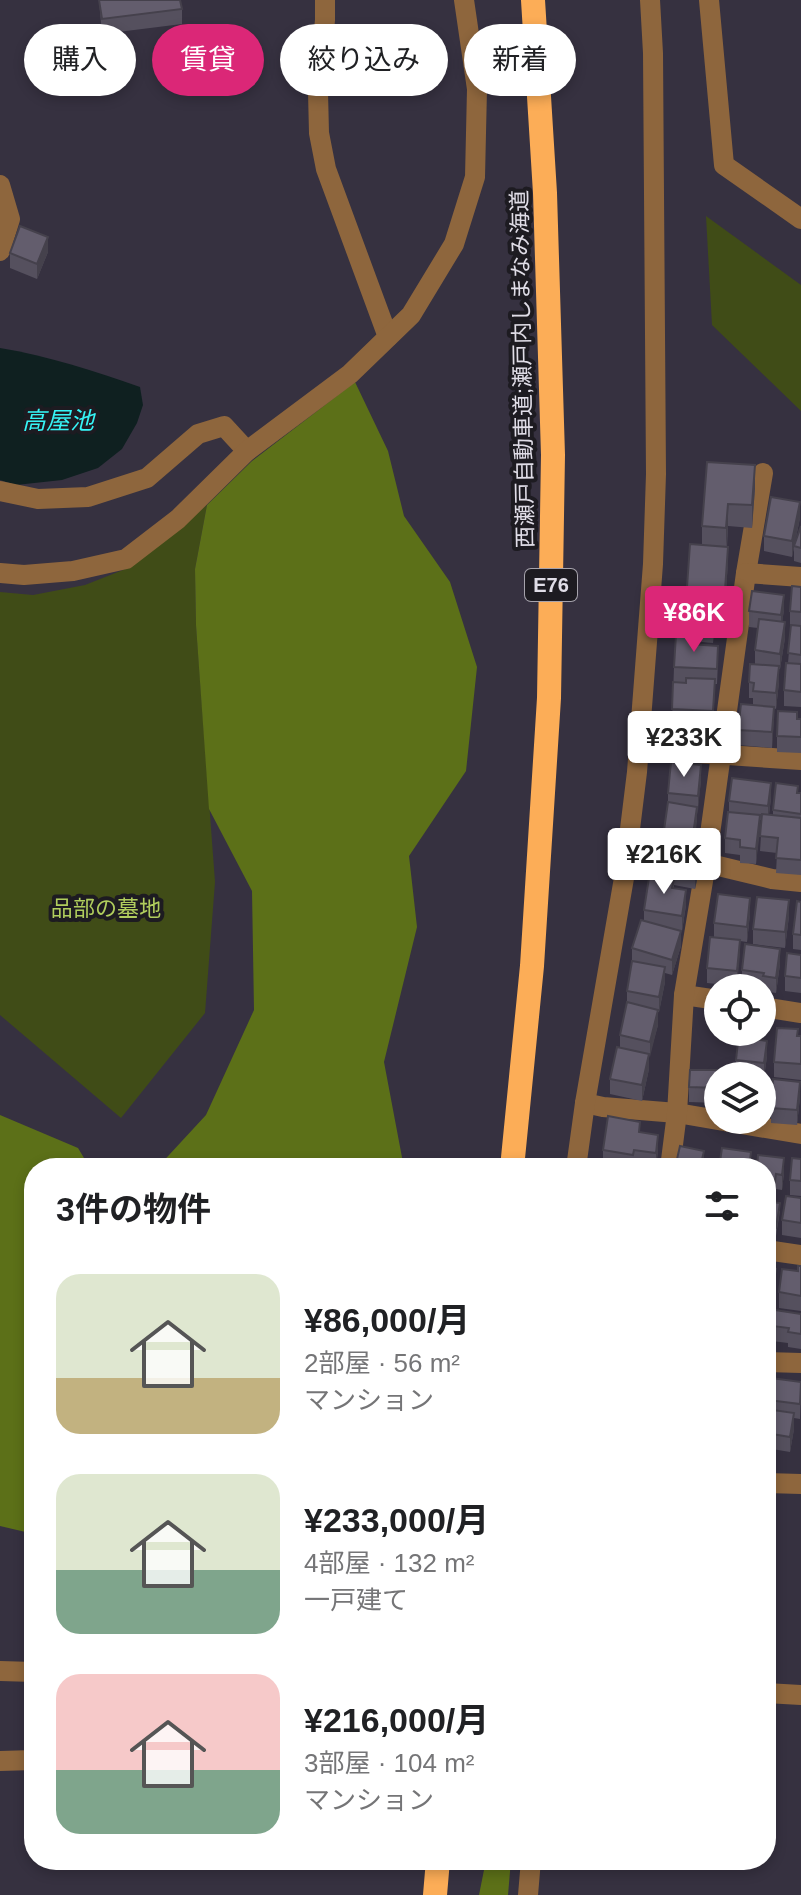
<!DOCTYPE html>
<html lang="ja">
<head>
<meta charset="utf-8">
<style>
	body { margin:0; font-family:Arial,"Noto Sans JP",sans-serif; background:#f2f2f2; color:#202124; height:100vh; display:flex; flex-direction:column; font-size:30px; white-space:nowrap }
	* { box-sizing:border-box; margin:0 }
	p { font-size:26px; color:#757577 }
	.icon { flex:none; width:44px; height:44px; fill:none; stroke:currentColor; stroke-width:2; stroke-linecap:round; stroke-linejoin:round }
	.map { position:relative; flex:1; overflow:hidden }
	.panel { position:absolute; left:24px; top:1158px; width:752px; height:712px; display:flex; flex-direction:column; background:#fff; border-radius:32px; box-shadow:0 4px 12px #0003 }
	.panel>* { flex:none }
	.banner { position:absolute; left:24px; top:24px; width:754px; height:72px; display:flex; gap:16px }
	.fabs { position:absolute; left:704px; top:974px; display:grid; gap:16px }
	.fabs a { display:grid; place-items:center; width:72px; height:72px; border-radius:50%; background:#fff; box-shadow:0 4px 12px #0003; font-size:40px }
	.price { position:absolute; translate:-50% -68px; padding:0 18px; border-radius:8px; background:#fff; color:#222; font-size:26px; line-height:52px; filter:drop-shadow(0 2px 4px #0008) }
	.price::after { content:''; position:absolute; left:50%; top:48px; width:24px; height:18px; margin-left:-12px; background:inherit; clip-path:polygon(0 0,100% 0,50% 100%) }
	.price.current { background:#db2777; color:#fff }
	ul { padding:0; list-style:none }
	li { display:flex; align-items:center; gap:24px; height:200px; padding:0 32px }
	li span { display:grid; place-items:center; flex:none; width:224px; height:160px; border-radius:24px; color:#555 }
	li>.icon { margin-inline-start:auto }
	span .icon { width:96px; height:96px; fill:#fffc; stroke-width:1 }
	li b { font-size:34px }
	h2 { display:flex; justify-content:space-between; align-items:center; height:96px; padding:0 32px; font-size:34px }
	.pill { padding:0 28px; border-radius:36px; background:#fff; box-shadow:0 4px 12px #0003; font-size:28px; line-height:72px }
	.pill.current { background:#db2777; color:#fff }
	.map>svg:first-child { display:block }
</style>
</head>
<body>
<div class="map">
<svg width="801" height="1895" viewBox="0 0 801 1895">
	<rect width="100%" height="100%" fill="#363140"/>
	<!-- green -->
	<g fill="#404c17">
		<polygon points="706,216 801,285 801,411 712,325"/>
		<polygon points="207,505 195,569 196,625 215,882 205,1013 121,1118 0,1015 0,592 33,595 85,585 128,568"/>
	</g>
	<!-- forest -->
	<g fill="#5c7018">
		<polygon points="355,382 388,451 404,516 450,582 477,667 466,771 409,856 417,927 384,1062 404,1168 157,1168 206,1115 254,1010 252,891 209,809 196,625 195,569 207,505 252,461"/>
		<polygon points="0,1115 78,1148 90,1168 34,1168 34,1534 0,1526"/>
		<polygon points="486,1860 511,1860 508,1895 479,1895"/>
	</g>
	<!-- water -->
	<path fill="#0f2020" d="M0,348C49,356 94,371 140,387L143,405L137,423L122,449L98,468L62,480L16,485L0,480Z"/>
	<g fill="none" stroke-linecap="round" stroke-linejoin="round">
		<!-- minor -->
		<g stroke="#8e663d" stroke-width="20">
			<polyline points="325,0 325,20 318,92 319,133 326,169 388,337"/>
			<polyline points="709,0 724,165 801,219"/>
			<polyline points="0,185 10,219 0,251"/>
			<polyline points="0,491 38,499 88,497 147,478 198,434 224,426 247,451"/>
			<polyline points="0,573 24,575 73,571 126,559 178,519 247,451 350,374 411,315 454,244 475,177 477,89 464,0"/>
			<polyline points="746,573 763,473"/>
			<polyline points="638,749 801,760"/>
			<polyline points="706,863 772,879 801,882"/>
			<polyline points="684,995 718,1000"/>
			<polyline points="762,1007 801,1013"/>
			<polyline points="585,1103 603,1107 677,1113 801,1134"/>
			<polyline points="576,1168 585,1103 624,878 637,772 653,564 656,474 653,53 650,0"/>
			<polyline points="670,1168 677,1113 684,995 706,863 746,573 801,577"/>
			<polyline points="766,1250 801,1255"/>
			<polyline points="766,1362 801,1363"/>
			<polyline points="766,1483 801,1484"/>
			<polyline points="0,1671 34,1672"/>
			<polyline points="766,1693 801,1695"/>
			<polyline points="0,1761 34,1760"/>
			<polyline points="528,1895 531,1860"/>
		</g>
		<!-- highway -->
		<g stroke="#fcad57" stroke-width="24">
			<polyline points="512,1168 532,966 549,698 553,455 545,193 533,0"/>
			<polyline points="435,1895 438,1860"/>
		</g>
	</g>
	<!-- wall -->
	<g fill="#55505e">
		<polygon points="99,0 182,9 182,24 102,34"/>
		<polygon points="48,252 37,279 10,268 10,253"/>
		<polygon points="707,462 755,488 752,528 728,526 727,547 728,562 725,605 711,604 715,624 713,643 691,641 691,644 718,661 717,684 715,684 713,726 672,724 674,667 679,635 679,625 687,594 687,587 702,545 702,526"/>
		<polygon points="800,518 792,557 764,551 764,536"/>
		<polygon points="801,526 801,563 794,561 794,546"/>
		<polygon points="801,587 801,707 784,706 784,690 788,663 791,626 790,626 790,611"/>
		<polygon points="784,610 782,622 785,638 780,669 779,669 779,682 776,709 774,708 772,748 738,745 738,730 753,705 753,698 749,698 749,682 755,664 755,650 758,628 749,627 749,611"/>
		<polygon points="797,719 801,719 801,753 777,752 777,736"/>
		<polygon points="701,780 693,850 677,848 677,851 699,871 695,889 674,885 674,888 686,905 682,931 678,931 681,946 672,975 665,973 665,982 659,1012 658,1012 658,1025 649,1057 649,1069 642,1101 610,1094 610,1079 620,1048 620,1035 627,1005 627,991 632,961 632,948 644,921 644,910 658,872 664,841 664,830 668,802 668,793"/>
		<polygon points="798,793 801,793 801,875 776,873 777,853 760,851 762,820 760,820 756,864 740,863 740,855 725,853 725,838 729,812 729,801 771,798 769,815 773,815 773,810"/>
		<polygon points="801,902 801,950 793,949 793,934"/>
		<polygon points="750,914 747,942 740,941 737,986 707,983 707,968 714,937 714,923"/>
		<polygon points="789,916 785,948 753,944 753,929"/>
		<polygon points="801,955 801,993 785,991 785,976"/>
		<polygon points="780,964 776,993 763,991 763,988 742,985 742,970"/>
		<polygon points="798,1036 801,1036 801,1080 774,1077 774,1062"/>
		<polygon points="753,1039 767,1056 764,1078 762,1078 762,1076 734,1076 736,1070 736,1060"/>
		<polygon points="718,1076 718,1103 689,1102 689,1087"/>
		<polygon points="800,1097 797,1125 771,1123 771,1108"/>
		<polygon points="640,1132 658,1150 656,1168 639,1166 603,1165 603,1150"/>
		<polygon points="801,1159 801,1196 790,1195 790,1180"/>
		<polygon points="766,1168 784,1173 782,1190 776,1189 775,1196 766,1195"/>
		<polygon points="801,1198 801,1238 782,1235 782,1220"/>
		<polygon points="780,1211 776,1236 766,1235 766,1212"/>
		<polygon points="801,1266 801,1311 779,1308 779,1292"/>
		<polygon points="766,1268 776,1284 771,1311 769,1311 766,1341"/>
		<polygon points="801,1314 801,1349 788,1347 788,1343 772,1341 772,1326"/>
		<polygon points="801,1382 800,1419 794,1418 794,1429 790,1452 766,1448 766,1409 768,1410 768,1400"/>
	</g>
	<!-- shaded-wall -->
	<g fill="#45414c">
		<polygon points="48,237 48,252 37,279 37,264"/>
		<polygon points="755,465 755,488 752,528 752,505"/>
		<polygon points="800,502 800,518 792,557 792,541"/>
		<polygon points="728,504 728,526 726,551 726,528"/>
		<polygon points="728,547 728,562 725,605 725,590"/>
		<polygon points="784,595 784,610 781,630 781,615"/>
		<polygon points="785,622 785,638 780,669 780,654"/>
		<polygon points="779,666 779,682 776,709 776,693"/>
		<polygon points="774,707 774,722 772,748 772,732"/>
		<polygon points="701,765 701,780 698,811 698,796"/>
		<polygon points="771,783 771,798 768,821 768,806"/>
		<polygon points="697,807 697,822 693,850 693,835"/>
		<polygon points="760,815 760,831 756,864 756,849"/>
		<polygon points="699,855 699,871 695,889 695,874"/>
		<polygon points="686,890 686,905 682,931 682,916"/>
		<polygon points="750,898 750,914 747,942 747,927"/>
		<polygon points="789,900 789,916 785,948 785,932"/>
		<polygon points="681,931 681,946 672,975 672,960"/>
		<polygon points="740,940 740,955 737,986 737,971"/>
		<polygon points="780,949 780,964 776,993 776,978"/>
		<polygon points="665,967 665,982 659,1012 659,997"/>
		<polygon points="658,1010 658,1025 650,1057 650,1042"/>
		<polygon points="767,1041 767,1056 764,1078 764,1063"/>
		<polygon points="649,1054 649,1069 642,1101 642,1085"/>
		<polygon points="800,1082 800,1097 797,1125 797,1110"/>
		<polygon points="658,1135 658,1150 656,1168 656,1153"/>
		<polygon points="704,1151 704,1167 703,1168 700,1168"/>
		<polygon points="784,1158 784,1173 782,1190 782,1175"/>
		<polygon points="776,1269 776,1284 771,1311 771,1296"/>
		<polygon points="769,1304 769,1319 766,1341 766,1326"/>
		<polygon points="794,1413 794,1429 790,1452 790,1437"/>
	</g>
	<!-- building -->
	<g fill="#635d6d" stroke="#45414c" stroke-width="2">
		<polygon points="99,0 180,0 182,9 102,19"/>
		<polygon points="20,226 48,237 37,264 10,253"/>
		<polygon points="707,462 755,465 752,505 728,504 726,528 702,526"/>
		<polygon points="771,497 800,502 792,541 764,536"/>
		<polygon points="801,526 801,548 794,546"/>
		<polygon points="690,544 728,547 725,590 687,587"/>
		<polygon points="792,586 801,587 801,612 790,611"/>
		<polygon points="752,591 784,595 781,615 749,611"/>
		<polygon points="681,594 711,596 710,609 715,609 713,628 679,625"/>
		<polygon points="759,619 785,622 780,654 755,650"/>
		<polygon points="791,625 801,626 801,655 788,653"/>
		<polygon points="676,634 691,635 691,644 718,646 717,669 674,667"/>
		<polygon points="786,663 801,664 801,692 784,690"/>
		<polygon points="750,664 779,666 776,693 753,691 754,683 749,682"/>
		<polygon points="686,678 715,679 713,711 672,709 673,682 686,683"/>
		<polygon points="741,704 774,707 772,732 738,730"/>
		<polygon points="778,711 797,712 797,719 801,719 801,737 777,736"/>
		<polygon points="671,762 701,765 698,796 668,793"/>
		<polygon points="732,778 771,783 768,806 729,801"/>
		<polygon points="776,783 798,786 797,793 801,793 801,814 773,810"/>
		<polygon points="668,802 697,807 693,835 664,830"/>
		<polygon points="728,812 760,815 756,849 740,847 740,840 725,838"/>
		<polygon points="762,814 801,818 801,860 776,858 778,838 760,836"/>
		<polygon points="662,841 677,844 676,851 699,855 695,874 658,867"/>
		<polygon points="650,871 665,873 665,878 674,879 672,888 686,890 682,916 644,910"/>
		<polygon points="718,894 750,898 747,927 714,923"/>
		<polygon points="757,897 789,900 785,932 753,929"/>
		<polygon points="797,901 801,902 801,935 793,934"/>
		<polygon points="641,920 681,931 672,960 632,948"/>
		<polygon points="710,937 740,940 737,971 707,968"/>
		<polygon points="745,944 780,949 776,978 763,976 764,973 742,970"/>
		<polygon points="787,953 801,955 801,978 785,976"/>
		<polygon points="632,961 665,967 659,997 627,991"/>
		<polygon points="627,1002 658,1010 650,1042 620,1035"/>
		<polygon points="777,1028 798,1029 797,1036 801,1036 801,1064 774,1062"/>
		<polygon points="739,1033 753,1034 752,1039 767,1041 764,1063 736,1060"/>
		<polygon points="617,1047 649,1054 642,1085 610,1079"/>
		<polygon points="690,1070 720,1070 720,1076 718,1076 718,1088 689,1087"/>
		<polygon points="734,1070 756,1071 756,1076 734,1076"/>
		<polygon points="773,1079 800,1082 797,1110 771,1108"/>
		<polygon points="608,1116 640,1122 639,1132 658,1135 656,1153 634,1150 633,1155 603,1150"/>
		<polygon points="680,1146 704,1151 700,1168 675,1168"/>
		<polygon points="722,1148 751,1152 749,1168 719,1168"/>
		<polygon points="758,1155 784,1158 782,1175 776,1174 775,1181 766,1180 766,1168 757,1168"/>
		<polygon points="792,1158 801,1159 801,1181 790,1180"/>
		<polygon points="606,1161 639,1166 639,1168 605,1168"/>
		<polygon points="786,1196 801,1198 801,1223 782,1220"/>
		<polygon points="772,1202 780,1203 776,1228 766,1227 766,1212 770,1212"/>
		<polygon points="798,1266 801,1266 801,1296 779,1292 782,1269 798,1271"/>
		<polygon points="766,1268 776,1269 771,1296 766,1295"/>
		<polygon points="766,1304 769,1304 766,1326"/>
		<polygon points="775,1310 801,1314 801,1334 788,1332 789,1328 772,1326"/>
		<polygon points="771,1378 801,1382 800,1404 768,1400"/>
		<polygon points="766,1409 794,1413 790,1437 766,1433"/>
	</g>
	<g text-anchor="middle" stroke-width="8" stroke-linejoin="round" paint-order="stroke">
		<!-- shield labels -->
		<rect fill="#1d1b21" stroke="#a6a3ac" stroke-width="2" x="525" y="569" width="52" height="32" rx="6"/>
		<g font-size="20" font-weight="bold" fill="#e0dde7">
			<text x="551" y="592">E76</text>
		</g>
		<!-- street labels -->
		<g font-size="22" fill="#e0dde7" stroke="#1d1b21">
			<text transform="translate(522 369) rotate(-91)" y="8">西瀬戸自動車道;瀬戸内しまなみ海道</text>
		</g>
		<!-- park labels -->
		<g font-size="22" fill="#b0cd5d" stroke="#1d1b21">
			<text x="106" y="916">品部の墓地</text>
		</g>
		<!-- water labels -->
		<g font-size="24" font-style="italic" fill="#36f5f6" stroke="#1d1b21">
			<text x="58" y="429">高屋池</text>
		</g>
	</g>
</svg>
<div class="fabs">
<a><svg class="icon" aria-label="locate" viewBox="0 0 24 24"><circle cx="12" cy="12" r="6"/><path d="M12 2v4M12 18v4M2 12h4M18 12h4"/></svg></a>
<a><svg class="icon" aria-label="layers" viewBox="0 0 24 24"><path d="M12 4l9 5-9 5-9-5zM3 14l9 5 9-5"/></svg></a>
</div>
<b class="price current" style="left:694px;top:654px">¥86K</b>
<b class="price" style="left:684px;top:779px">¥233K</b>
<b class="price" style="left:664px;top:896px">¥216K</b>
<div class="banner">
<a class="pill">購入</a>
<a class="pill current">賃貸</a>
<a class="pill">絞り込み</a>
<a class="pill">新着</a>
</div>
<section class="panel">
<h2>3件の物件<svg class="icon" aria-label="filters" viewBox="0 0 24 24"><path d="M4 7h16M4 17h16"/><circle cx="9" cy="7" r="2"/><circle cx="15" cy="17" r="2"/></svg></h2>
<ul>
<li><span style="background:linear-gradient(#dfe7d0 65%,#c2b280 0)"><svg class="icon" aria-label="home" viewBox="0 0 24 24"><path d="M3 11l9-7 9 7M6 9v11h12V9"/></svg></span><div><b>¥86,000/月</b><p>2部屋 · 56 m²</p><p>マンション</p></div></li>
<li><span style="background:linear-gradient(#dfe7d0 60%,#7fa58c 0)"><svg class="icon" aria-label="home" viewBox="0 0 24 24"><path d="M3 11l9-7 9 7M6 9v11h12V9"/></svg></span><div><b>¥233,000/月</b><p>4部屋 · 132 m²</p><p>一戸建て</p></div></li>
<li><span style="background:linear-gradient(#f6c9c9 60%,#7fa58c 0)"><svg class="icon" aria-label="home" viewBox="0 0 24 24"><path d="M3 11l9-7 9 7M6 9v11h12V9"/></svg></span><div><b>¥216,000/月</b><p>3部屋 · 104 m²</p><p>マンション</p></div></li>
</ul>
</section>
</div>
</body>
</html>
